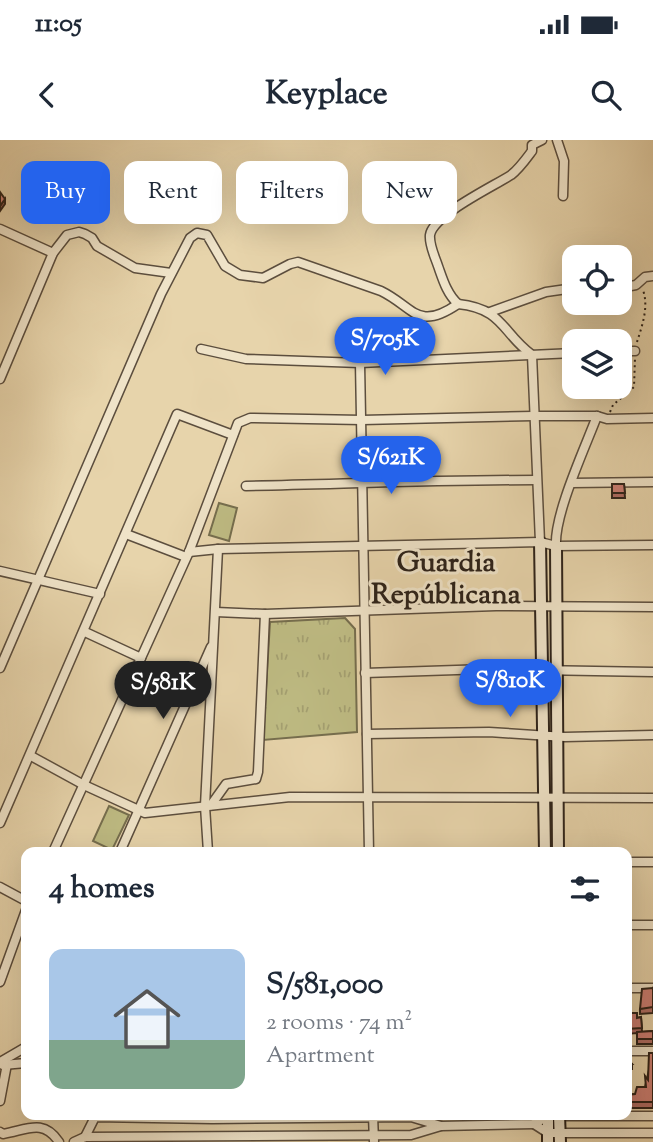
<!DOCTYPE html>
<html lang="en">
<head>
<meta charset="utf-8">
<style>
	body { margin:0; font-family:"Sorts Mill Goudy",serif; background:#f6f6f7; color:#1f2937; height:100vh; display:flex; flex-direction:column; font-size:26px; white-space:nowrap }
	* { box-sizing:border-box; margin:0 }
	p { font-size:23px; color:#747a83 }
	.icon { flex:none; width:38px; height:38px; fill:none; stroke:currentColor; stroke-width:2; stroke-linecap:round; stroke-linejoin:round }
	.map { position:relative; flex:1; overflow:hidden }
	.details { position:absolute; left:21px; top:707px; width:611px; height:273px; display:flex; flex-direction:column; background:#fff; border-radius:14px; box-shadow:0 7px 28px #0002 }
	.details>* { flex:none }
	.top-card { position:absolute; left:21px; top:21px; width:612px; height:63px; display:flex; gap:14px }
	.buttons { position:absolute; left:562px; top:105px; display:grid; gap:14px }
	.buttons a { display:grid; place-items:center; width:70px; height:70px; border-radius:14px; background:#fff; box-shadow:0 7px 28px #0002; font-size:35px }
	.price { position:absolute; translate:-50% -60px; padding:0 16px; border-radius:24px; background:#2563eb; color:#fff; font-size:23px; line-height:46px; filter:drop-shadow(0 2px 4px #0008) }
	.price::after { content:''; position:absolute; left:50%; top:42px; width:21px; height:16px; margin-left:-10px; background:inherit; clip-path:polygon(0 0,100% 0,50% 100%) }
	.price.current { background:#222; color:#fff }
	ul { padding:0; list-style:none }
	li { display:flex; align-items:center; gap:21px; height:175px; padding:0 28px }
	li span { display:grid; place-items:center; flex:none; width:196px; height:140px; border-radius:14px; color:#555 }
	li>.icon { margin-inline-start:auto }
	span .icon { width:84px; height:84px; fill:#fffc; stroke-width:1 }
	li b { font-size:30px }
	h2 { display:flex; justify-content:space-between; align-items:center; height:84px; padding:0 28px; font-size:30px }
	.tag { padding:0 24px; border-radius:14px; background:#fff; box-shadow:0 7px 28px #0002; font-size:24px; line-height:63px }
	.tag.current { background:#2563eb; color:#fff }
	.status { display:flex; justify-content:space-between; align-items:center; height:49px; padding:0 35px; background:#fff; direction:ltr }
	.status svg { height:19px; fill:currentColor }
	header { display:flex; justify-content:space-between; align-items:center; height:91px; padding:0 28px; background:#fff; font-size:32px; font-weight:700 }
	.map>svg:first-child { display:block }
</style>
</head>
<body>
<div class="status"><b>11:05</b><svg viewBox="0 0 49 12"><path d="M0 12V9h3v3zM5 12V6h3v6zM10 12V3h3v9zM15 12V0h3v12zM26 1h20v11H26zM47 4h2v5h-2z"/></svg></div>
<header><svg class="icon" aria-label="back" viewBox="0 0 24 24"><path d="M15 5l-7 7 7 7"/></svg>Keyplace<svg class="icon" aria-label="search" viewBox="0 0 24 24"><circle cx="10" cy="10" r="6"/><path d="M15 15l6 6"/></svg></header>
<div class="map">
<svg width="653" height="1002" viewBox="0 0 653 1002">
	<defs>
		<pattern id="park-tufts" width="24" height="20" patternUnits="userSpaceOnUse" patternTransform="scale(1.75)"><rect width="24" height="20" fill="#bebb83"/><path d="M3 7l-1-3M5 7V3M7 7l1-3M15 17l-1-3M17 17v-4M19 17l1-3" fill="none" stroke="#a4a071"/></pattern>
	</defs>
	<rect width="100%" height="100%" fill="#e7d4ab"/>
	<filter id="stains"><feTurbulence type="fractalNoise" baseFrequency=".00286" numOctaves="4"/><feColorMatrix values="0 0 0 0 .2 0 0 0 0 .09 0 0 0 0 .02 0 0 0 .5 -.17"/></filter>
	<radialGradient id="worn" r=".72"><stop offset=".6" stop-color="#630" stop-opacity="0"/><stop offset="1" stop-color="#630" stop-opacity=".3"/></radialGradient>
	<!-- park -->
	<polygon fill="url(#park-tufts)" stroke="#766e4e" stroke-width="2" points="345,478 355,489 357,592 263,600 270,482"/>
	<!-- pitch -->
	<g fill="#bebb83" stroke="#766e4e" stroke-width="2">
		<polygon points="219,363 237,368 229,401 209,395"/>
		<polygon points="109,666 129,675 112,710 93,701"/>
	</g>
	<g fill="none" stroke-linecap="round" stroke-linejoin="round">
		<!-- street casing -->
		<g stroke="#5c4e3e" stroke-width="11">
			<g id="street">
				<polyline points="557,0 564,21 563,56"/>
				<polyline points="0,89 53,113"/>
				<polyline points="620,148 636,145 645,137 653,136"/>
				<path d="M458,164C447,154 443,140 438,126C435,117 429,105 430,95C433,75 494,46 511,35C519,29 526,19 532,11V5L542,0"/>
				<polyline points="490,172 546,152 574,148"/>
				<polyline points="201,209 246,219 360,223 574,213"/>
				<polyline points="620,211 635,211"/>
				<polyline points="360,223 369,712"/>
				<polyline points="0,239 53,113 67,95 79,92 85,94 92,98 97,106 135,128 171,133"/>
				<polyline points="572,343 653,342"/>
				<path d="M246,346C343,344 440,340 536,340"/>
				<polyline points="126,394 186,417"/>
				<path d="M556,406C554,374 585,308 597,276"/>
				<polyline points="189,412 218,409 540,402 556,406 653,405"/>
				<polyline points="0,431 100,454"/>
				<polyline points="216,472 265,474 496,466 653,467"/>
				<polyline points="85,492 141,518"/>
				<path d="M0,528L161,154L190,98L197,93L207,95L225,126L240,135L263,138L290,124L298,122L381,151C414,167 417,192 458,164C504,169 501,192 532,215L540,402"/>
				<polyline points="365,533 487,529 653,532"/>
				<polyline points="367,594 489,592 565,597 653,595"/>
				<polyline points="31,616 84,645 145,673 290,657 653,658"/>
				<polyline points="211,665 226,644 256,639 258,632 265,474"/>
				<polyline points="0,683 177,274 233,295"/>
				<polyline points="53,712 189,412 238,283 250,278 362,280 533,276 597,276 607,279 653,278"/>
				<polyline points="120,712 211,507"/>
				<polyline points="208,712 205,666 218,409"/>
				<polyline points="626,722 653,722"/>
				<polyline points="0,747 26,761"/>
				<polyline points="626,785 653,785"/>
				<polyline points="0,842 26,770"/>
				<polyline points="626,848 653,848"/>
				<polyline points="626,911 653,911"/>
				<polyline points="0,922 26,907"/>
				<polyline points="3,925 26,923"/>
				<polyline points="0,961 7,924"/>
				<polyline points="373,975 374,1002"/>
				<polyline points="534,984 548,993 653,993"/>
				<path d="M0,992L3,994C27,990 43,978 59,1002"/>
				<polyline points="85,997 95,977 212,979 411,977 441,986"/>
				<polyline points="74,1002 85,997 411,995 441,986 534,984 548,976 653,976"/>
			</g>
		</g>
		<!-- secondary casing -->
		<g stroke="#2d2219" stroke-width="14">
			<g id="secondary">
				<polyline points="540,402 545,712"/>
				<polyline points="556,406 558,712"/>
				<polyline points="548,975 548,1002"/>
				<polyline points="559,975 560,1002"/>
			</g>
		</g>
		<!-- path -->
		<g stroke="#2d2219" stroke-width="2" stroke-dasharray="2 3.5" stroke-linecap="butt">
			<path d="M637,202C642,186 649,167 643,150"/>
			<polyline points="610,272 613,265 634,247 635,218"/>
		</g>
		<!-- street -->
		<use href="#street" stroke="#efe3c8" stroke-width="8"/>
		<!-- secondary -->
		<use href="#secondary" stroke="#efe3c8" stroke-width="10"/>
	</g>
	<!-- wall -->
	<g fill="#b06d65" stroke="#2d2219" stroke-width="2">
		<polygon points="612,344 624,344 625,358 612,358"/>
		<polygon points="653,848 653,873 640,874 640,869"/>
		<polygon points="626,864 628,873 637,878 641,877 642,892 653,891 653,904 637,904 637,893 626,894"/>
		<polygon points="653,913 653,968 626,968 626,955 635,954 645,947"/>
		<polygon points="626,918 632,924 632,929 626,929"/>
	</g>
	<!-- shaded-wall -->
	<polygon fill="#905952" stroke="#2d2219" stroke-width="2" points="5,59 5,64 0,71 0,66"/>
	<!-- building -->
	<g fill="#cd7f75" stroke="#2d2219" stroke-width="2">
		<polygon points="0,52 5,59 0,66"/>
		<polygon points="612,344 624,344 625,353 612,353"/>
		<polygon points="653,848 653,867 640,869 642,849"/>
		<polygon points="626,864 628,864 627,873 637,873 637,878 641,877 642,888 626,889"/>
		<polygon points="653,891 653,899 637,899 637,892"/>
		<polygon points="649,913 653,913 653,962 626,962 626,955 635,954 637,947 646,947 645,936 648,940"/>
		<polygon points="626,918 632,924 626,924"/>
	</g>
	<g text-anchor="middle" stroke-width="6" stroke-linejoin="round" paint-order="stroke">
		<!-- neighbourhood labels -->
		<g font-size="28" font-weight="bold" fill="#2d2219" stroke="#efe3c8">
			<text x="446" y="431">Guardia<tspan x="446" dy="32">Repúblicana</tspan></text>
		</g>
	</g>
	<rect width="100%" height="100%" filter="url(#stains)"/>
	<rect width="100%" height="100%" fill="url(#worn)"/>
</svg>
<div class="buttons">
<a><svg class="icon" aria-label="locate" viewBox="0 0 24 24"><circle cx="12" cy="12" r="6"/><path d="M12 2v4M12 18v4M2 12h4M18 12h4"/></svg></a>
<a><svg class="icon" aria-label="layers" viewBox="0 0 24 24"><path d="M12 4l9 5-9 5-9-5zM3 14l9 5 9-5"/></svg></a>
</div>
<b class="price" style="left:385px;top:237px">S/705K</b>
<b class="price" style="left:391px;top:356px">S/621K</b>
<b class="price" style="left:510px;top:579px">S/810K</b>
<b class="price current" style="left:163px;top:581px">S/581K</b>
<div class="top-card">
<a class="tag current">Buy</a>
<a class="tag">Rent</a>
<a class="tag">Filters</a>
<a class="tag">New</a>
</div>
<section class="details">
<h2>4 homes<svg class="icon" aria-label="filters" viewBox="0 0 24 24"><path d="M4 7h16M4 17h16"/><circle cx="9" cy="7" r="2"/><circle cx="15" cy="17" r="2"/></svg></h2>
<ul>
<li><span style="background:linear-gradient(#a9c7e8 65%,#7fa58c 0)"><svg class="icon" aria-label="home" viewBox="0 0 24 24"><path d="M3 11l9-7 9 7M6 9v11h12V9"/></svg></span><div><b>S/581,000</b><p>2 rooms · 74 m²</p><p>Apartment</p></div></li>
</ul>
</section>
</div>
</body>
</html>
